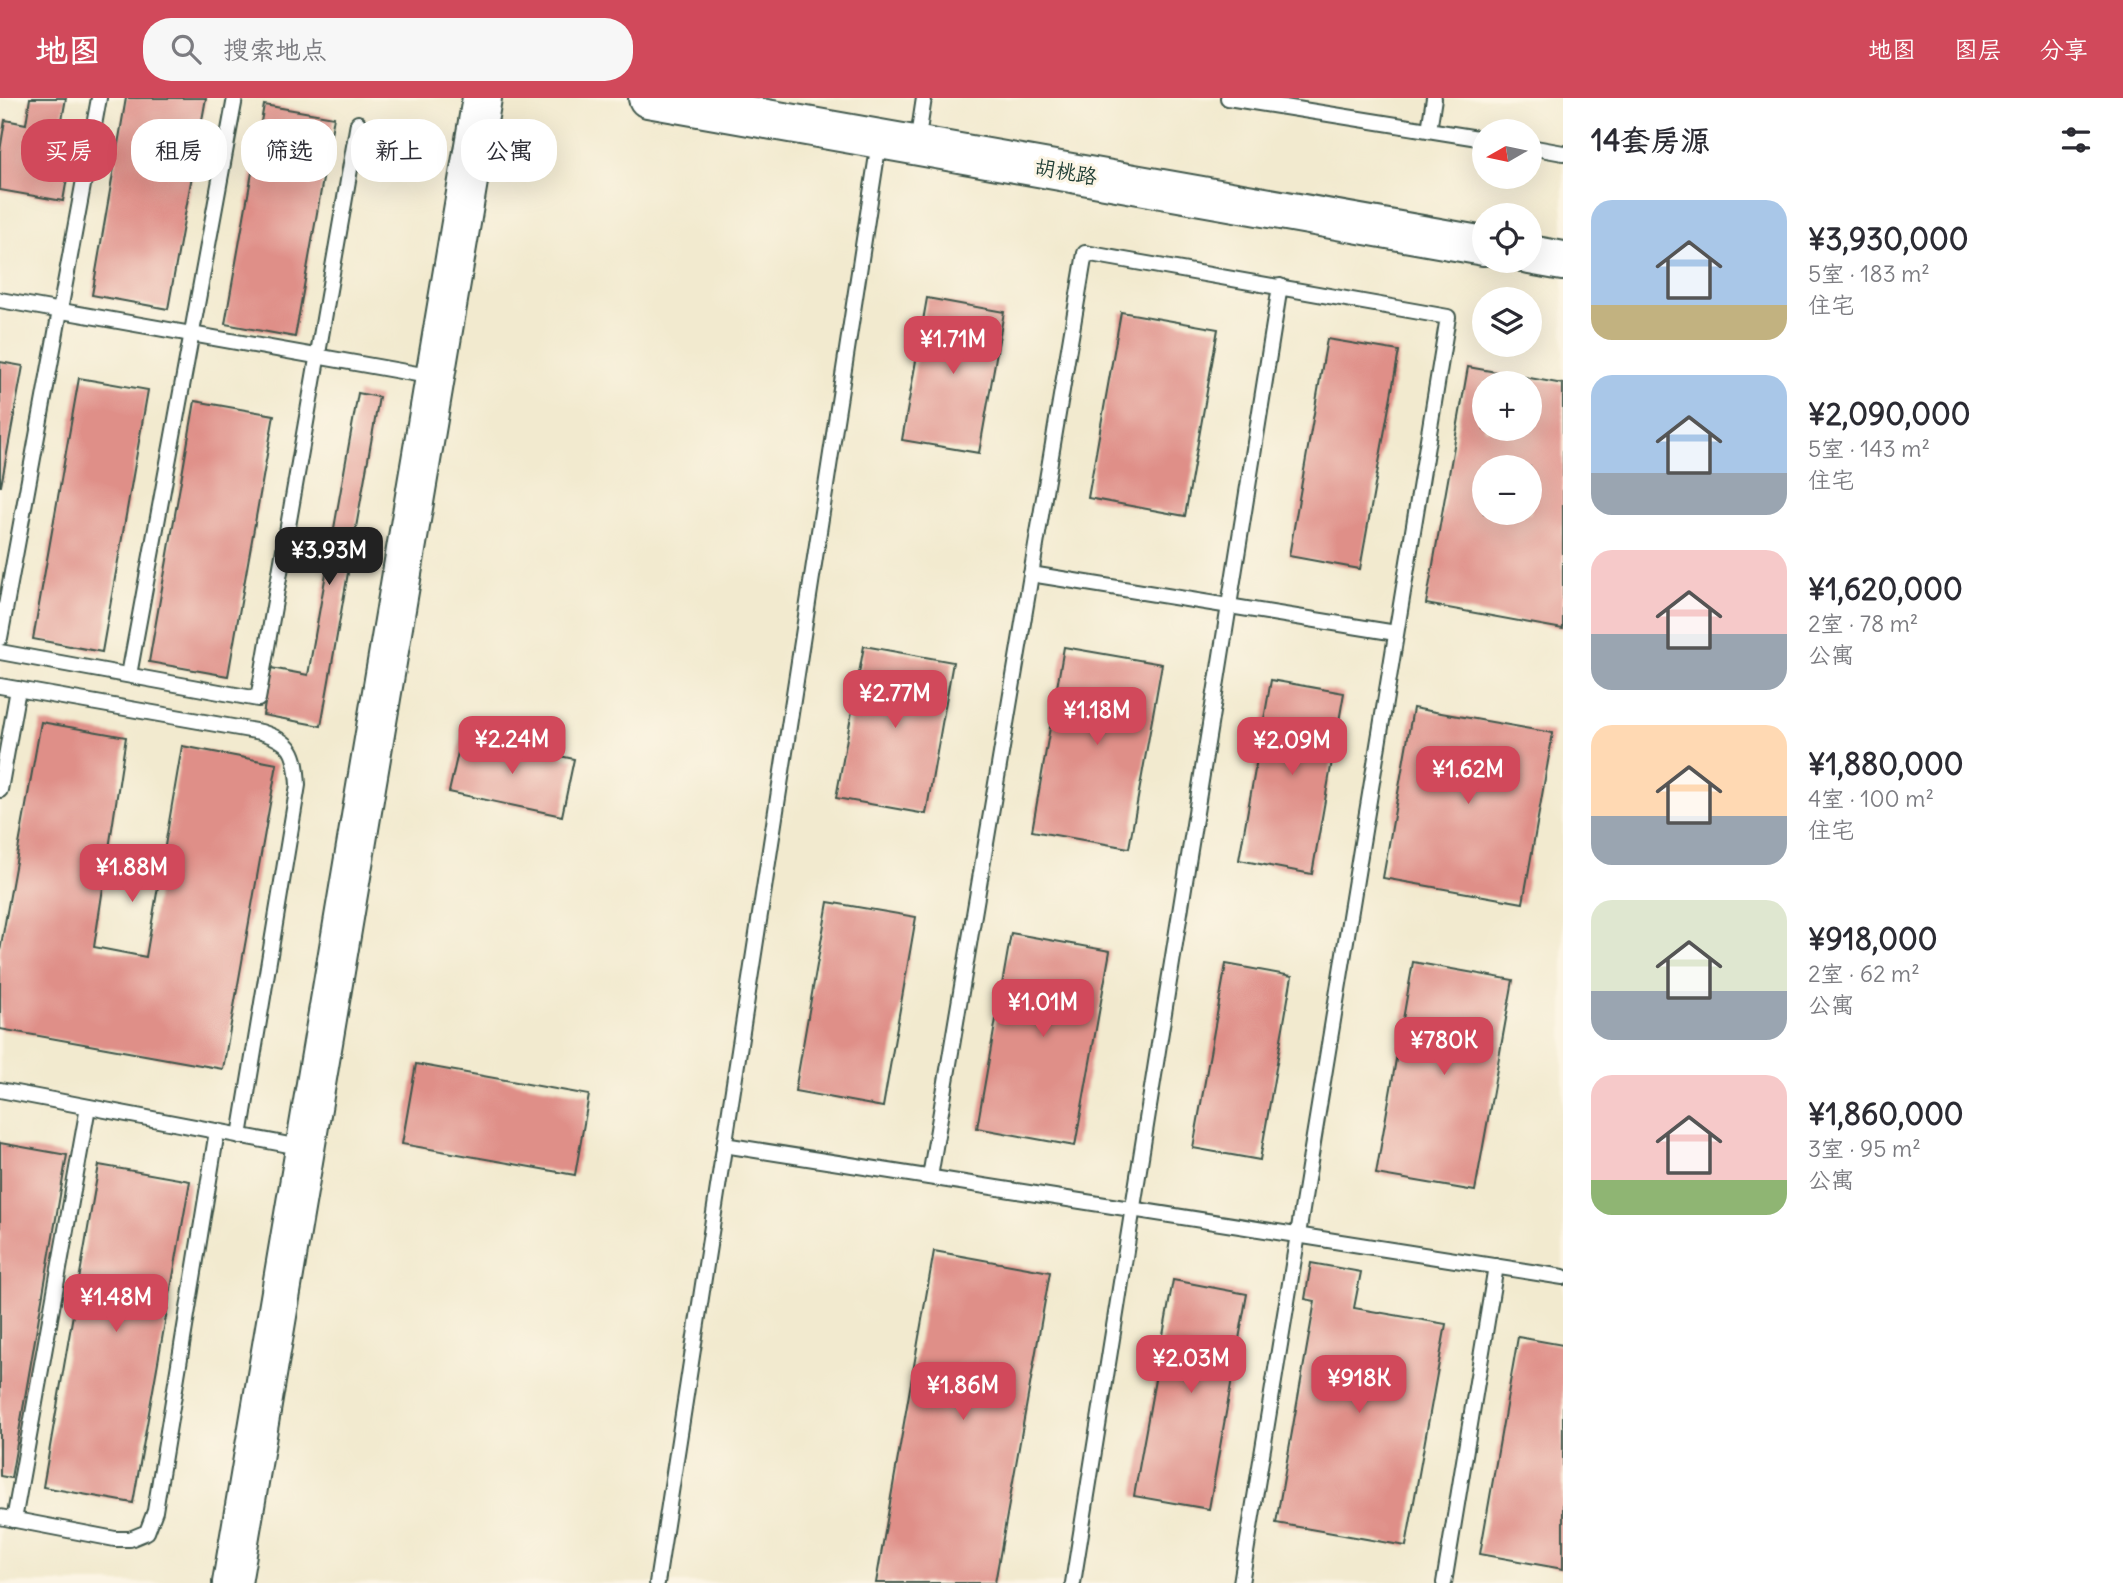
<!DOCTYPE html>
<html lang="zh">
<head>
<meta charset="utf-8">
<style>
	body { margin:0; font-family:Delius,"LXGW WenKai TC",sans-serif; background:#f7f7f7; color:#2b2b33; height:100vh; display:flex; flex-direction:column; font-size:26px; white-space:nowrap }
	* { box-sizing:border-box; margin:0 }
	p { font-size:23px; color:#7c7c81 }
	.icon { flex:none; width:38px; height:38px; fill:none; stroke:currentColor; stroke-width:2; stroke-linecap:round; stroke-linejoin:round }
	.map { position:relative; flex:1; overflow:hidden }
	.panel { display:flex; flex-direction:column; background:#fff; width:560px }
	.panel>* { flex:none }
	.top-card { position:absolute; left:21px; top:21px; width:665px; height:63px; display:flex; gap:14px }
	.needle { width:46px; rotate:261deg }
	.buttons { position:absolute; left:1472px; top:21px; display:grid; gap:14px }
	.buttons a { display:grid; place-items:center; width:70px; height:70px; border-radius:50%; background:#fff; box-shadow:0 7px 28px #0002; font-size:35px }
	.price { position:absolute; translate:-50% -60px; padding:0 16px; border-radius:14px; background:#d1495b; color:#fff; font-size:23px; line-height:46px; filter:drop-shadow(0 2px 4px #0008) }
	.price::after { content:''; position:absolute; left:50%; top:42px; width:21px; height:16px; margin-left:-10px; background:inherit; clip-path:polygon(0 0,100% 0,50% 100%) }
	.price.on { background:#222; color:#fff }
	ul { padding:0; list-style:none }
	li { display:flex; align-items:center; gap:21px; height:175px; padding:0 28px }
	li span { display:grid; place-items:center; flex:none; width:196px; height:140px; border-radius:21px; color:#555 }
	li>.icon { margin-inline-start:auto }
	span .icon { width:84px; height:84px; fill:#fffc; stroke-width:1 }
	li b { font-size:30px }
	h2 { display:flex; justify-content:space-between; align-items:center; height:84px; padding:0 28px; font-size:30px }
	.tag { padding:0 24px; border-radius:28px; background:#fff; box-shadow:0 7px 28px #0002; font-size:24px; line-height:63px }
	.tag.on { background:#d1495b; color:#fff }
	header { display:flex; align-items:center; gap:42px; box-sizing:border-box; height:98px; padding:0 35px; background:#d1495b; color:#fff }
	header strong { font-size:33px }
	nav { display:flex; gap:38px; margin-inline-start:auto; font-size:24px }
	.search { width:490px; height:63px; background:#f7f7f7; display:flex; align-items:center; gap:18px; box-sizing:border-box; padding:0 24px; border-radius:28px; color:#7c7c81; font-size:26px }
	main { display:flex; flex:1; min-height:0 }
	.map>svg:first-child { display:block }
</style>
</head>
<body>
<header>
<strong>地图</strong>
<div class="search"><svg class="icon" aria-label="search" viewBox="0 0 24 24"><circle cx="10" cy="10" r="6"/><path d="M15 15l6 6"/></svg>搜索地点</div>
<nav><a>地图</a><a>图层</a><a>分享</a></nav>
</header>
<main>
<div class="map">
<svg width="1563" height="1485" viewBox="0 0 1563 1485">
	<rect width="100%" height="100%" fill="#fcf5e5"/>
	<filter id="ink" filterUnits="userSpaceOnUse"><feTurbulence type="fractalNoise" baseFrequency=".0143" numOctaves="2"/><feDisplacementMap in="SourceGraphic" scale="14" xChannelSelector="R" yChannelSelector="G"/><feConvolveMatrix kernelMatrix="1 2 1 2 8 2 1 2 1" color-interpolation-filters="sRGB"/></filter>
	<filter id="wash" filterUnits="userSpaceOnUse"><feTurbulence type="fractalNoise" baseFrequency=".00686" numOctaves="4" result="noise"/><feDisplacementMap in="SourceGraphic" scale="28" xChannelSelector="R" yChannelSelector="G"/><feGaussianBlur stdDeviation="1.57" result="paint"/><feColorMatrix in="noise" values="0 0 0 0 0 0 0 0 0 0 0 0 0 0 0 0 0 1.4 0 .05"/><feComposite in="paint" operator="in"/></filter>
	<g filter="url(#wash)">
		<rect width="100%" height="100%" fill="#f2eacf"/>
		<g id="blocks">
			<!-- building -->
			<g fill="#df8f88" fill-rule="evenodd">
				<polygon points="30,0 66,0 54,66 69,69 63,103 0,92 0,53 5,22 26,26"/>
				<polygon points="126,0 206,0 168,211 92,197"/>
				<polygon points="264,7 334,19 295,239 225,226"/>
				<polygon points="927,200 1004,214 979,355 902,342"/>
				<polygon points="1121,214 1218,231 1185,418 1088,400"/>
				<polygon points="1327,241 1399,253 1360,471 1289,458"/>
				<polygon points="0,264 23,268 1,388 0,388"/>
				<path d="M1468,269L1563,286V531L1426,506ZM1484,285H1530V331H1484ZM1484,369H1530V415H1484Z"/>
				<polygon points="79,280 148,292 102,554 33,541"/>
				<polygon points="358,295 379,299 321,628 263,617 271,570 308,577"/>
				<polygon points="195,303 274,317 228,578 149,564"/>
				<polygon points="864,548 953,564 926,716 836,700"/>
				<polygon points="1064,549 1162,566 1129,750 1032,733"/>
				<polygon points="1271,582 1344,595 1312,776 1239,762"/>
				<polygon points="1413,610 1553,635 1523,805 1383,780"/>
				<polygon points="41,624 126,639 94,849 146,859 182,648 277,666 223,971 0,931 0,853"/>
				<polygon points="462,637 574,661 562,718 449,694"/>
				<polygon points="828,804 916,819 883,1009 795,993"/>
				<polygon points="1011,835 1110,853 1075,1048 977,1030"/>
				<polygon points="1413,864 1513,882 1475,1093 1376,1076"/>
				<polygon points="1226,866 1292,878 1260,1062 1193,1050"/>
				<polygon points="416,966 589,997 575,1077 402,1046"/>
				<polygon points="0,1045 67,1057 11,1380 0,1378"/>
				<polygon points="99,1067 190,1083 133,1405 43,1389"/>
				<polygon points="934,1153 1050,1174 995,1485 876,1485"/>
				<polygon points="1311,1165 1361,1174 1354,1210 1446,1226 1406,1448 1276,1425 1315,1203 1305,1201"/>
				<polygon points="1173,1182 1247,1196 1209,1411 1134,1398"/>
				<polygon points="1518,1239 1563,1247 1563,1471 1480,1456"/>
			</g>
		</g>
	</g>
	<g filter="url(#ink)">
		<use href="#blocks" fill-opacity="0" stroke="#3f574b" stroke-width="2"/>
		<g fill="none" stroke-linecap="round" stroke-linejoin="round">
			<!-- lane casing -->
			<g stroke="#3f574b" stroke-width="18">
				<g id="lane">
					<polyline points="1228,0 1484,41"/>
					<polyline points="1429,32 1434,0"/>
					<polyline points="917,46 924,0"/>
					<polyline points="1530,49 1563,55"/>
					<polyline points="0,202 434,279"/>
					<polyline points="1031,476 1396,535"/>
					<polyline points="0,540 99,0"/>
					<polyline points="0,554 258,601 358,25"/>
					<polyline points="129,577 235,0"/>
					<path d="M0,588L261,634C293,644 296,655 298,687L240,1038"/>
					<polyline points="0,692 18,591"/>
					<polyline points="0,992 305,1050"/>
					<polyline points="724,1047 1563,1179"/>
					<polyline points="930,1079 1085,155 1448,219 1241,1485"/>
					<polyline points="0,1419 115,1441 130,1441 147,1434 155,1413 217,1033"/>
					<polyline points="14,1422 88,1009"/>
					<polyline points="657,1485 879,44"/>
					<polyline points="1073,1485 1280,188"/>
					<polyline points="1444,1485 1496,1168"/>
				</g>
			</g>
			<!-- secondary casing -->
			<g stroke="#3f574b" stroke-width="42">
				<g id="secondary">
					<polyline points="648,0 1484,148"/>
					<polyline points="1530,157 1563,163"/>
					<polyline points="232,1485 482,0"/>
				</g>
			</g>
			<!-- lane -->
			<use href="#lane" stroke="#fff" stroke-width="14"/>
			<!-- secondary -->
			<use href="#secondary" stroke="#fff" stroke-width="38"/>
		</g>
	</g>
	<g text-anchor="middle" stroke-width="6" stroke-linejoin="round" paint-order="stroke">
		<!-- street labels -->
		<g font-size="21" fill="#1f3d34" stroke="#fcf5e5">
			<text transform="translate(1066 74) rotate(10)" y="7">胡桃路</text>
		</g>
	</g>
</svg>
<div class="buttons">
<a><svg class="needle" viewBox="-14 -14 28 28"><path d="M0-13l5 13h-10z" fill="#e53935"/><path d="M0 13l5-13h-10z" fill="#7c7c81"/></svg></a>
<a><svg class="icon" aria-label="locate" viewBox="0 0 24 24"><circle cx="12" cy="12" r="6"/><path d="M12 2v4M12 18v4M2 12h4M18 12h4"/></svg></a>
<a><svg class="icon" aria-label="layers" viewBox="0 0 24 24"><path d="M12 4l9 5-9 5-9-5zM3 14l9 5 9-5"/></svg></a>
<a>+</a>
<a>−</a>
</div>
<b class="price" style="left:953px;top:278px">¥1.71M</b>
<b class="price on" style="left:329px;top:489px">¥3.93M</b>
<b class="price" style="left:895px;top:632px">¥2.77M</b>
<b class="price" style="left:1097px;top:649px">¥1.18M</b>
<b class="price" style="left:512px;top:678px">¥2.24M</b>
<b class="price" style="left:1292px;top:679px">¥2.09M</b>
<b class="price" style="left:1468px;top:708px">¥1.62M</b>
<b class="price" style="left:132px;top:806px">¥1.88M</b>
<b class="price" style="left:1043px;top:941px">¥1.01M</b>
<b class="price" style="left:1444px;top:979px">¥780K</b>
<b class="price" style="left:116px;top:1236px">¥1.48M</b>
<b class="price" style="left:1191px;top:1297px">¥2.03M</b>
<b class="price" style="left:1359px;top:1317px">¥918K</b>
<b class="price" style="left:963px;top:1324px">¥1.86M</b>
<div class="top-card">
<a class="tag on">买房</a>
<a class="tag">租房</a>
<a class="tag">筛选</a>
<a class="tag">新上</a>
<a class="tag">公寓</a>
</div>
</div>
<section class="panel">
<h2>14套房源<svg class="icon" aria-label="filters" viewBox="0 0 24 24"><path d="M4 7h16M4 17h16"/><circle cx="9" cy="7" r="2"/><circle cx="15" cy="17" r="2"/></svg></h2>
<ul>
<li><span style="background:linear-gradient(#a9c7e8 75%,#c2b280 0)"><svg class="icon" aria-label="home" viewBox="0 0 24 24"><path d="M3 11l9-7 9 7M6 9v11h12V9"/></svg></span><div><b>¥3,930,000</b><p>5室 · 183 m²</p><p>住宅</p></div></li>
<li><span style="background:linear-gradient(#a9c7e8 70%,#9aa5b1 0)"><svg class="icon" aria-label="home" viewBox="0 0 24 24"><path d="M3 11l9-7 9 7M6 9v11h12V9"/></svg></span><div><b>¥2,090,000</b><p>5室 · 143 m²</p><p>住宅</p></div></li>
<li><span style="background:linear-gradient(#f6c9c9 60%,#9aa5b1 0)"><svg class="icon" aria-label="home" viewBox="0 0 24 24"><path d="M3 11l9-7 9 7M6 9v11h12V9"/></svg></span><div><b>¥1,620,000</b><p>2室 · 78 m²</p><p>公寓</p></div></li>
<li><span style="background:linear-gradient(#ffd9b3 65%,#9aa5b1 0)"><svg class="icon" aria-label="home" viewBox="0 0 24 24"><path d="M3 11l9-7 9 7M6 9v11h12V9"/></svg></span><div><b>¥1,880,000</b><p>4室 · 100 m²</p><p>住宅</p></div></li>
<li><span style="background:linear-gradient(#dfe7d0 65%,#9aa5b1 0)"><svg class="icon" aria-label="home" viewBox="0 0 24 24"><path d="M3 11l9-7 9 7M6 9v11h12V9"/></svg></span><div><b>¥918,000</b><p>2室 · 62 m²</p><p>公寓</p></div></li>
<li><span style="background:linear-gradient(#f6c9c9 75%,#8fb573 0)"><svg class="icon" aria-label="home" viewBox="0 0 24 24"><path d="M3 11l9-7 9 7M6 9v11h12V9"/></svg></span><div><b>¥1,860,000</b><p>3室 · 95 m²</p><p>公寓</p></div></li>
</ul>
</section>
</main>
</body>
</html>
